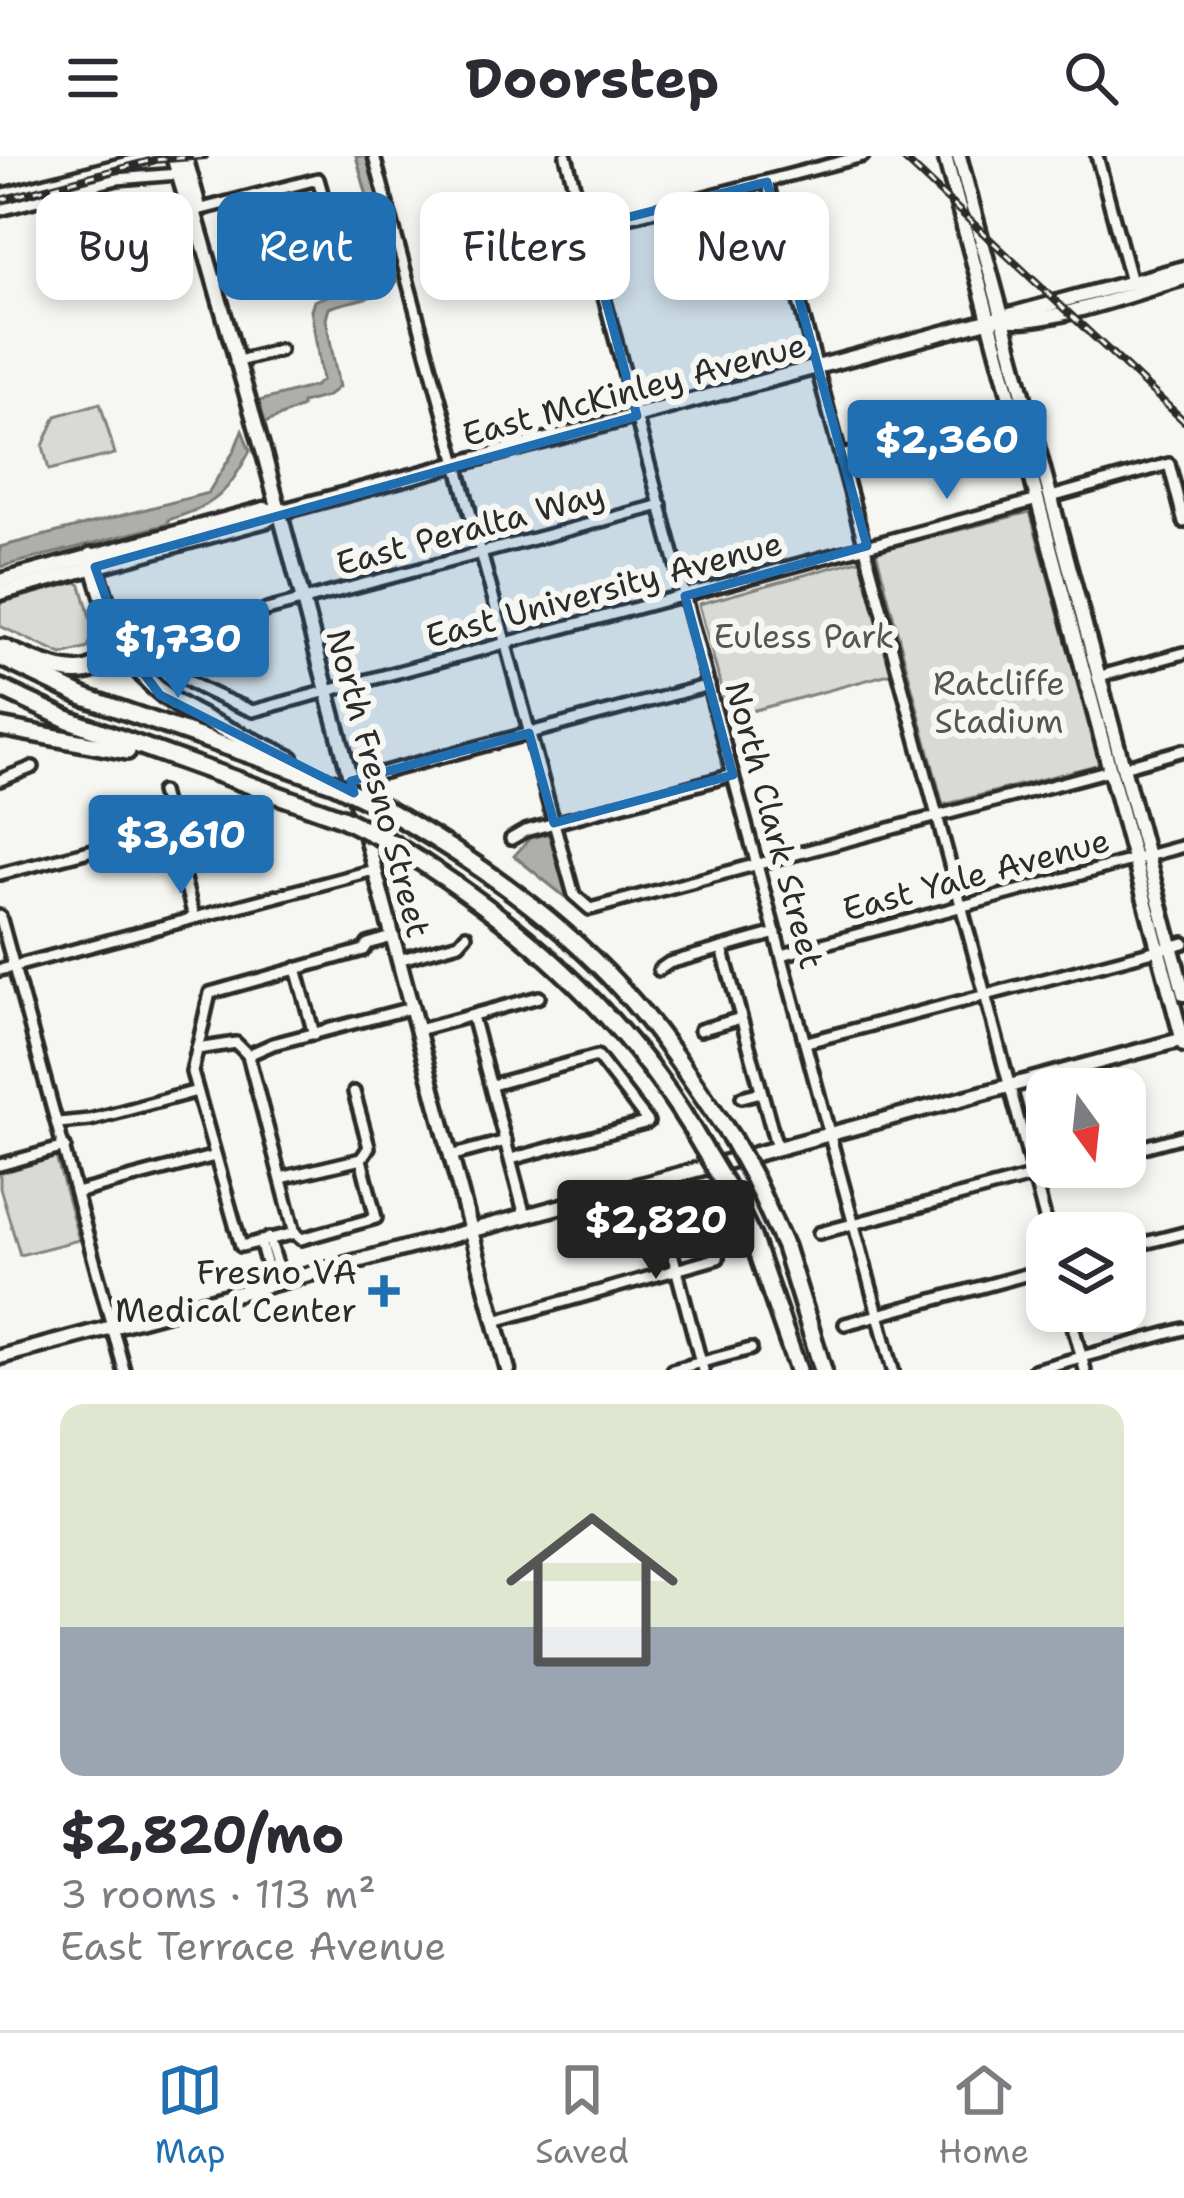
<!DOCTYPE html>
<html lang="en">
<head>
<meta charset="utf-8">
<style>
	body { margin:0; font-family:"Shantell Sans",sans-serif; background:#f7f7f7; color:#2b2b33; height:100vh; display:flex; flex-direction:column; font-size:45px; white-space:nowrap }
	* { box-sizing:border-box; margin:0 }
	p { font-size:39px; color:#7c7c81 }
	.icon { flex:none; width:66px; height:66px; fill:none; stroke:currentColor; stroke-width:2; stroke-linecap:round; stroke-linejoin:round }
	.map { position:relative; height:1214px; overflow:hidden }
	.drawer { display:flex; flex-direction:column; background:#fff; flex:1 }
	.drawer>* { flex:none }
	.hud { position:absolute; left:36px; top:36px; width:1113px; height:108px; display:flex; gap:24px }
	.needle { width:78px; rotate:165deg }
	.tools { position:absolute; left:1026px; top:912px; display:grid; gap:24px }
	.tools a { display:grid; place-items:center; width:120px; height:120px; border-radius:24px; background:#fff; box-shadow:0 6px 18px #0003; font-size:60px }
	.price { position:absolute; translate:-50% -102px; padding:0 27px; border-radius:12px; background:#1f6fb2; color:#fff; font-size:39px; line-height:78px; filter:drop-shadow(0 3px 6px #0008) }
	.price::after { content:''; position:absolute; left:50%; top:72px; width:36px; height:27px; margin-left:-18px; background:inherit; clip-path:polygon(0 0,100% 0,50% 100%) }
	.price.on { background:#222; color:#fff }
	ul { padding:0; list-style:none }
	li { display:grid; align-content:center; gap:24px; height:636px; padding:0 60px }
	li span { display:grid; place-items:center; height:372px; border-radius:24px; color:#555 }
	li>.icon { margin-inline-start:auto }
	span .icon { width:216px; height:216px; fill:#fffc; stroke-width:1 }
	li b { font-size:51px }
	.chip { padding:0 42px; border-radius:24px; background:#fff; box-shadow:0 6px 18px #0003; font-size:42px; line-height:108px }
	.chip.on { background:#1f6fb2; color:#fff }
	header { display:flex; justify-content:space-between; align-items:center; height:156px; padding:0 60px; background:#fff; font-size:54px; font-weight:700 }
	.tab-bar { display:flex; justify-content:space-around; align-items:center; height:168px; border-top:3px solid #e1e1e2; background:#fff; font-size:33px; color:#7c7c81 }
	.tab-bar a { display:grid; justify-items:center; gap:6px }
	.tab-bar .on { color:#1f6fb2 }
	.map>svg:first-child { display:block }
</style>
</head>
<body>
<header><svg class="icon" aria-label="menu" viewBox="0 0 24 24"><path d="M4 6h16M4 12h16M4 18h16"/></svg>Doorstep<svg class="icon" aria-label="search" viewBox="0 0 24 24"><circle cx="10" cy="10" r="6"/><path d="M15 15l6 6"/></svg></header>
<div class="map">
<svg width="1184" height="1214" viewBox="0 0 1184 1214">
	<rect width="100%" height="100%" fill="#f6f6f2"/>
	<filter id="ink" filterUnits="userSpaceOnUse"><feTurbulence type="fractalNoise" baseFrequency=".00833" numOctaves="2"/><feDisplacementMap in="SourceGraphic" scale="24" xChannelSelector="R" yChannelSelector="G"/><feConvolveMatrix kernelMatrix="1 2 1 2 8 2 1 2 1" color-interpolation-filters="sRGB"/></filter>
	<g filter="url(#ink)">
		<!-- green -->
		<g fill="#d9d9d5" stroke="#828280" stroke-width="3">
			<polygon points="100,247 115,298 49,314 43,290 56,260"/>
			<polygon points="1030,356 1100,608 943,649 876,395"/>
			<polygon points="862,403 893,517 729,561 699,448"/>
			<polygon points="76,426 81,429 94,475 88,492 62,499 0,470 0,447"/>
			<polygon points="56,1001 79,1084 20,1099 0,1032 0,1017"/>
		</g>
		<!-- water -->
		<g fill="#aeaeab" stroke="#7a7a78" stroke-width="3">
			<path d="M356,0H371L402,115C393,144 353,142 329,152L326,163L339,231L328,240L302,247V251L265,267L259,245L315,230L322,224L311,154L314,145C336,133 381,135 385,106Z"/>
			<path d="M242,274L250,295C225,340 217,348 168,364V368L0,411V391L208,337L234,295Z"/>
			<polygon points="547,678 551,681 570,745 514,700 530,682"/>
		</g>
		<g fill="none" stroke-linecap="round" stroke-linejoin="round">
			<!-- minor casing -->
			<g stroke="#2b2b2b" stroke-width="18">
				<g id="minor">
					<polyline points="374,0 554,667 574,739 590,753 1110,614"/>
					<polyline points="566,0 893,1214"/>
					<polyline points="1097,0 1131,126"/>
					<polyline points="767,26 1049,1077"/>
					<polyline points="0,39 152,0"/>
					<polyline points="0,54 117,23 178,18"/>
					<polyline points="194,55 318,23 338,93 214,126"/>
					<polyline points="586,72 863,0"/>
					<polyline points="235,206 280,194"/>
					<polyline points="841,300 1014,254"/>
					<polyline points="1051,341 1169,308 1184,366"/>
					<path d="M661,349L158,483L155,491C176,527 217,540 253,555L1038,344"/>
					<polyline points="1097,521 1184,497"/>
					<polyline points="1123,611 1184,594"/>
					<polyline points="0,624 33,611"/>
					<polyline points="351,625 709,529"/>
					<polyline points="161,636 194,761"/>
					<polyline points="511,683 525,675 733,619"/>
					<polyline points="0,718 194,668 211,660"/>
					<polyline points="0,760 124,1214"/>
					<polyline points="392,781 368,788 364,794 210,837 192,916 241,1090 295,1077 248,899 273,888 411,852"/>
					<polyline points="722,792 777,992"/>
					<polyline points="782,799 1184,690"/>
					<polyline points="398,804 459,787 466,779"/>
					<polyline points="296,812 314,878"/>
					<polyline points="0,814 374,714"/>
					<polyline points="659,814 669,807 776,777"/>
					<polyline points="472,860 525,1060"/>
					<polyline points="418,874 539,841"/>
					<polyline points="700,874 741,862"/>
					<polyline points="807,886 1184,787"/>
					<polyline points="197,893 236,887 248,899"/>
					<polyline points="492,929 597,900 648,966 511,1003"/>
					<polyline points="742,941 761,936"/>
					<polyline points="58,967 90,964 197,935"/>
					<polyline points="1125,996 1184,980"/>
					<polyline points="450,1000 506,985"/>
					<polyline points="0,1009 65,991"/>
					<polyline points="281,1022 361,1003"/>
					<polyline points="653,1025 703,1214"/>
					<polyline points="76,1037 215,1000"/>
					<polyline points="295,1077 301,1083 376,1062 361,1003 369,991 354,936"/>
					<polyline points="819,1077 1068,1011"/>
					<polyline points="269,1082 282,1125"/>
					<polyline points="260,1085 272,1128"/>
					<polyline points="1125,1092 1184,1077"/>
					<polyline points="1069,1155 1085,1214"/>
					<polyline points="495,1165 718,1102"/>
					<polyline points="845,1168 1047,1113"/>
					<polyline points="672,1214 751,1193"/>
					<polyline points="1034,1214 1184,1173"/>
				</g>
			</g>
			<!-- major casing -->
			<g stroke="#2b2b2b" stroke-width="21">
				<g id="major">
					<polyline points="173,0 188,50 194,55 264,298 508,1214"/>
					<polyline points="185,0 198,47 194,55"/>
					<polyline points="945,0 1184,889"/>
					<polyline points="959,0 1184,838"/>
					<path d="M1004,163C1042,171 1143,134 1184,122"/>
					<polyline points="0,425 264,353 279,356"/>
					<polyline points="0,437 267,364 279,356 1184,112"/>
					<polyline points="0,1201 1184,883"/>
				</g>
			</g>
			<!-- highway casing -->
			<g stroke="#2b2b2b" stroke-width="24">
				<g id="highway">
					<path d="M92,400C131,547 163,542 290,603"/>
					<path d="M3,492C44,510 121,547 105,461"/>
					<polyline points="0,501 84,541 335,628"/>
					<polyline points="0,532 69,564 342,662"/>
					<polyline points="0,571 127,595"/>
					<path d="M378,649C472,702 561,763 633,846C669,888 699,935 731,981"/>
					<path d="M386,684C513,760 628,860 702,990"/>
					<polyline points="754,1023 785,1091 823,1214"/>
					<polyline points="725,1028 752,1081 798,1214"/>
				</g>
			</g>
			<!-- minor -->
			<use href="#minor" stroke="#f6f6f2" stroke-width="9"/>
			<!-- major -->
			<use href="#major" stroke="#f6f6f2" stroke-width="12"/>
			<!-- highway -->
			<use href="#highway" stroke="#f6f6f2" stroke-width="15"/>
			<!-- rail casing -->
			<g stroke="#2b2b2b" stroke-width="8">
				<g id="rail">
					<polyline points="901,0 1184,265"/>
					<polyline points="0,44 153,4 205,0"/>
				</g>
			</g>
			<!-- rail -->
			<use href="#rail" stroke="#f6f6f2" stroke-width="3" stroke-dasharray="9" stroke-linecap="butt"/>
			<!-- highway-bridge casing -->
			<g stroke="#2b2b2b" stroke-width="24" stroke-linecap="butt">
				<g id="highway-bridge">
					<polyline points="335,628 378,649"/>
					<polyline points="342,662 386,684"/>
					<polyline points="731,981 754,1023"/>
					<polyline points="702,990 725,1028"/>
				</g>
			</g>
			<!-- highway-bridge -->
			<use href="#highway-bridge" stroke="#f6f6f2" stroke-width="15"/>
		</g>
	</g>
	<!-- marked area -->
	<path fill="#1f6fb2" fill-opacity="0.2" stroke="#1f6fb2" stroke-width="9" stroke-linejoin="round" d="M767,26L867,390L685,440L733,619L554,667L529,577L351,625L354,637L160,539L123,490L95,411L637,260L586,72Z"/>
	<!-- markers -->
	<path fill="#1f6fb2" stroke="#f6f6f2" stroke-width="4.5" d="M378 1117h12v12h12v12h-12v12h-12v-12h-12v-12h12z"/>
	<g text-anchor="middle" stroke-width="12" stroke-linejoin="round" paint-order="stroke">
		<!-- street labels -->
		<g font-size="33" fill="#2b2b2b" stroke="#f6f6f2">
			<text transform="translate(634 233) rotate(-15)" y="12">East McKinley Avenue</text>
			<text transform="translate(470 372) rotate(-15)" y="12">East Peralta Way</text>
			<text transform="translate(604 433) rotate(-15)" y="12">East University Avenue</text>
			<text transform="translate(379 627) rotate(75)" y="12">North Fresno Street</text>
			<text transform="translate(775 669) rotate(75)" y="12">North Clark Street</text>
			<text transform="translate(976 718) rotate(-15)" y="12">East Yale Avenue</text>
		</g>
		<!-- park labels -->
		<g font-size="33" fill="#565656" stroke="#f6f6f2">
			<text x="804" y="492">Euless Park</text>
			<text x="999" y="539">Ratcliffe<tspan x="999" dy="38">Stadium</tspan></text>
		</g>
		<!-- poi labels -->
		<g font-size="33" fill="#2b2b2b" stroke="#f6f6f2" text-anchor="end">
			<text x="357" y="1128">Fresno VA<tspan x="357" dy="38">Medical Center</tspan></text>
		</g>
	</g>
</svg>
<div class="tools">
<a><svg class="needle" viewBox="-14 -14 28 28"><path d="M0-13l5 13h-10z" fill="#e53935"/><path d="M0 13l5-13h-10z" fill="#7c7c81"/></svg></a>
<a><svg class="icon" aria-label="layers" viewBox="0 0 24 24"><path d="M12 4l9 5-9 5-9-5zM3 14l9 5 9-5"/></svg></a>
</div>
<b class="price" style="left:947px;top:346px">$2,360</b>
<b class="price" style="left:178px;top:545px">$1,730</b>
<b class="price" style="left:181px;top:741px">$3,610</b>
<b class="price on" style="left:656px;top:1126px">$2,820</b>
<div class="hud">
<a class="chip">Buy</a>
<a class="chip on">Rent</a>
<a class="chip">Filters</a>
<a class="chip">New</a>
</div>
</div>
<section class="drawer">
<ul>
<li><span style="background:linear-gradient(#dfe7d0 60%,#9aa5b1 0)"><svg class="icon" aria-label="home" viewBox="0 0 24 24"><path d="M3 11l9-7 9 7M6 9v11h12V9"/></svg></span><div><b>$2,820/mo</b><p>3 rooms · 113 m²</p><p>East Terrace Avenue</p></div></li>
</ul>
</section>
<nav class="tab-bar">
<a class="on"><svg class="icon" aria-label="map" viewBox="0 0 24 24"><path d="M3 6l6-2 6 2 6-2v14l-6 2-6-2-6 2zM9 4v14M15 6v14"/></svg>Map</a>
<a><svg class="icon" aria-label="saved" viewBox="0 0 24 24"><path d="M7 4h10v16l-5-4-5 4z"/></svg>Saved</a>
<a><svg class="icon" aria-label="home" viewBox="0 0 24 24"><path d="M3 11l9-7 9 7M6 9v11h12V9"/></svg>Home</a>
</nav>
</body>
</html>
